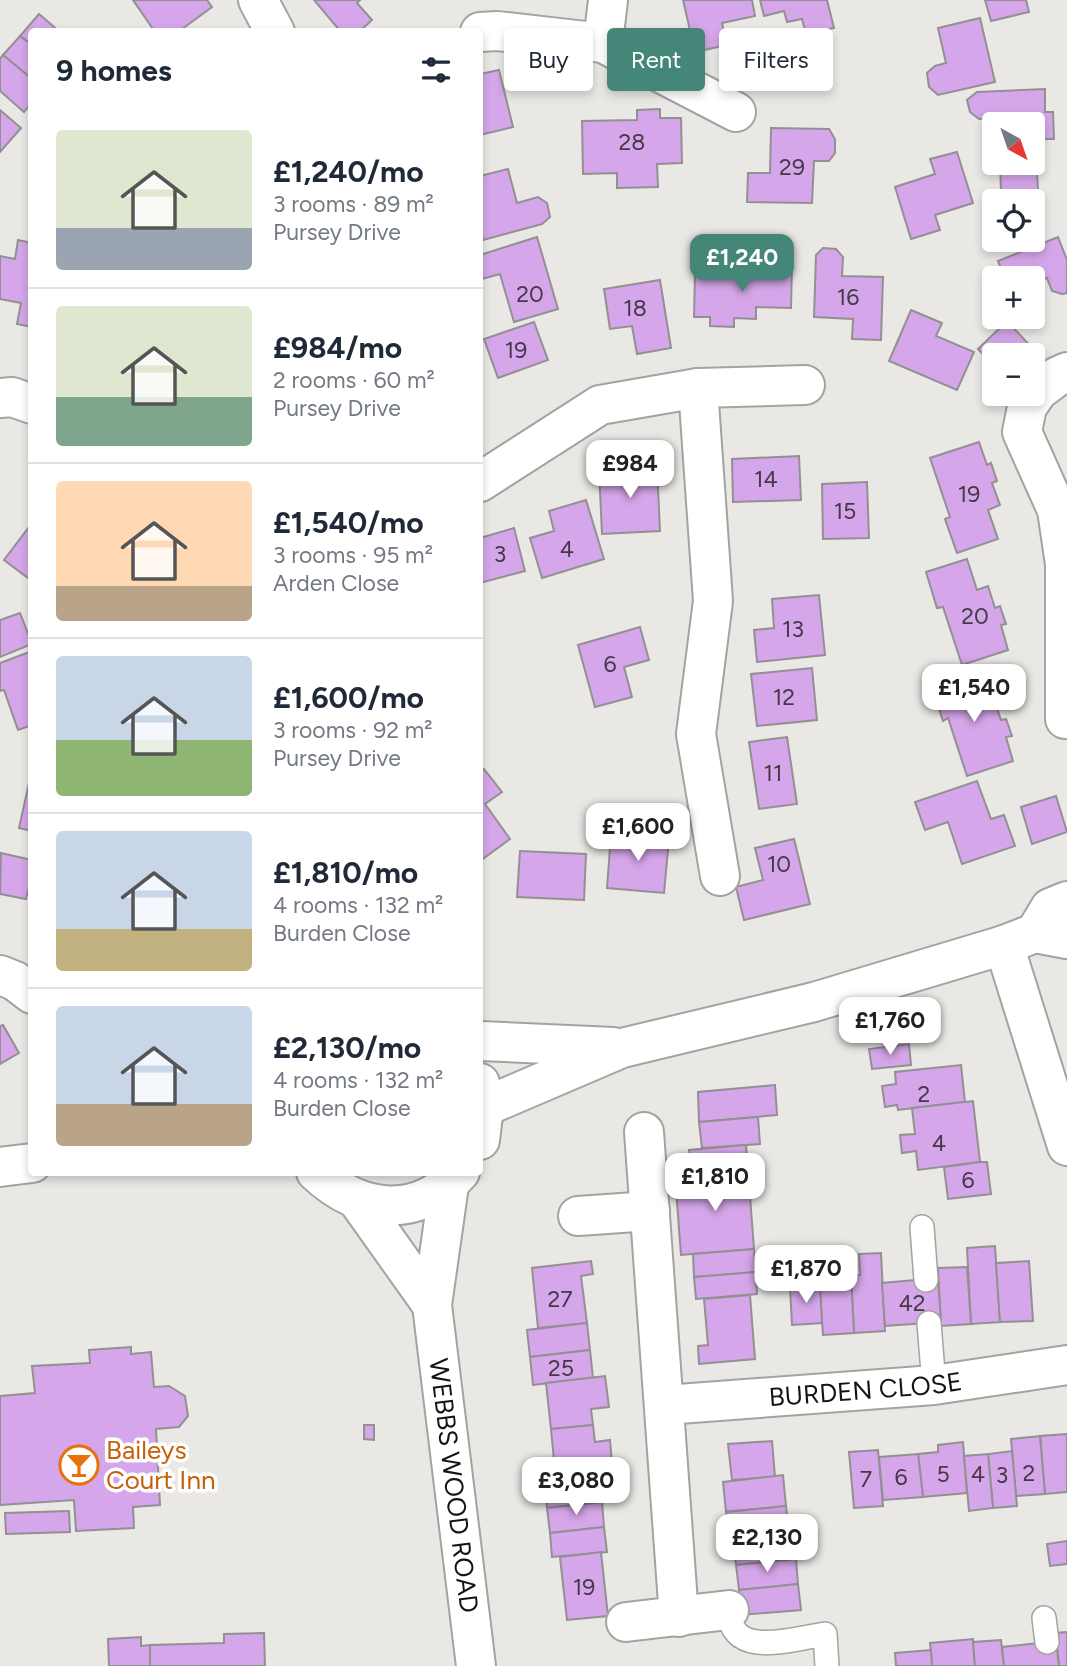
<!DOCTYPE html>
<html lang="en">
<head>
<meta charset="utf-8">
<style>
	body { margin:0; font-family:Figtree,sans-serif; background:#f6f6f7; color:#1f2937; height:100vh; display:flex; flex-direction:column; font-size:26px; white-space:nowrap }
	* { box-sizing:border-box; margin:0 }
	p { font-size:23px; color:#747a83 }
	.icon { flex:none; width:38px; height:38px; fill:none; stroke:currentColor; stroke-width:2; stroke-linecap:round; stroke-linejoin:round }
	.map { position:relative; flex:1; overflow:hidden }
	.sheet { position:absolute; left:28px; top:28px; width:455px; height:1148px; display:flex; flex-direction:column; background:#fff; border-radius:7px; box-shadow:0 4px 10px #0003 }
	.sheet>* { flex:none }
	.hud { position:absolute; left:504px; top:28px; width:457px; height:63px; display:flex; gap:14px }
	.needle { width:46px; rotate:140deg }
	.controls { position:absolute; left:982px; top:112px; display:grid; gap:14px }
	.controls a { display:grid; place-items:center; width:63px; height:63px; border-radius:7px; background:#fff; box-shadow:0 4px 10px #0003; font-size:35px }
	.price { position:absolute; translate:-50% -60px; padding:0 16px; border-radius:14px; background:#fff; color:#222; font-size:23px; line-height:46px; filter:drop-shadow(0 2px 4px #0008) }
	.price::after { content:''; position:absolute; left:50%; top:42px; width:21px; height:16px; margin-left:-10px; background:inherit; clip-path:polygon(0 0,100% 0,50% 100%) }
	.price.current { background:#448778; color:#fff }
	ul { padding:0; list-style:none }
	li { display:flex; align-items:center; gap:21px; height:175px; padding:0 28px }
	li+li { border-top:2px solid #e0e1e3 }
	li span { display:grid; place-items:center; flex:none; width:196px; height:140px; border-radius:7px; color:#555 }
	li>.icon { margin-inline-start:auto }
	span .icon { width:84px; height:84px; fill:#fffc; stroke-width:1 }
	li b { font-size:30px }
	h2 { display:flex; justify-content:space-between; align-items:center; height:84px; padding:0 28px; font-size:30px }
	.pill { padding:0 24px; border-radius:7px; background:#fff; box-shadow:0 4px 10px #0003; font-size:24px; line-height:63px }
	.pill.current { background:#448778; color:#fff }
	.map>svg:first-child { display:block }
</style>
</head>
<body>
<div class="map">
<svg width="1067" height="1666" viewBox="0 0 1067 1666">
	<rect width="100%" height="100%" fill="#e9e8e5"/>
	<!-- building -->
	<g fill="#d5a6e9" stroke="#929093" stroke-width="2">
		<polygon points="133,0 207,0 212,7 178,32 155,32"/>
		<polygon points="314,0 360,0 357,3 372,20 359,32 341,32"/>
		<polygon points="683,0 752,0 755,16 722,23 727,45 695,52"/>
		<polygon points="760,0 827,0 834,28 806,34 802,19 787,22 784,11 764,16"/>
		<polygon points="985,0 1026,0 1029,12 991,21"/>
		<polygon points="39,14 60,32 32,32 32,45 20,36"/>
		<polygon points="980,18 995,82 938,95 929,87 927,73 935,66 946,63 938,28"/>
		<polygon points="20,36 32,45 32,79 3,55"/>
		<polygon points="3,55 32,79 32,102 24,112 0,91 0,59"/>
		<polygon points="499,70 513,127 480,135 480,74"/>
		<polygon points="1045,89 1045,112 1053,112 1054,139 1040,139 1041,156 1036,156 1038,190 1001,192 1000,163 1032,163 1032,124 999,124 999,118 979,119 970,112 967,100 977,92"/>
		<polygon points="660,109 660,118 681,118 682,163 657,164 658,187 617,188 617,173 583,174 582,121 637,120 637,110"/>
		<polygon points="0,110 21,128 0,152"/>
		<polygon points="771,128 829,129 835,139 835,153 829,161 814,161 812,203 747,202 748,173 770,173"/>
		<polygon points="957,152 973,203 935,215 940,230 911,239 895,187 935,174 930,159"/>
		<polygon points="508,169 517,203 538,197 547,203 550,217 542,224 483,240 480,227 480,176"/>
		<polygon points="537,237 558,309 514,322 500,274 482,279 480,255"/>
		<polygon points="1058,237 1067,260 1067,293 1062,294 1052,291 1047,278 1032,284 1032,278 1005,278 998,261"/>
		<polygon points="18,240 32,243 32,327 17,324 21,303 0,299 0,256 15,259"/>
		<polygon points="823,248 836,249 843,257 842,276 883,277 881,340 852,339 853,319 814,317 816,255"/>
		<polygon points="755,265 792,266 791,308 756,307 756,319 734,318 734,327 710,326 710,317 694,317 695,273 756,274"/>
		<polygon points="660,280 671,348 637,354 632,326 610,329 604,289"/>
		<polygon points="911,310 942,323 936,336 974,352 957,390 889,361"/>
		<polygon points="1007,321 1035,351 1031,355 994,355 994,366 978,349"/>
		<polygon points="534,322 548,360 498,378 484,339"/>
		<polygon points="979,442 987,465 991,463 997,481 992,483 1000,505 988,510 998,539 957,553 945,519 950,517 930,458"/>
		<polygon points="799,456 801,500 733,502 732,459"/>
		<polygon points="657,466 660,531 602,534 599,470"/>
		<polygon points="867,482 869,538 823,539 822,484"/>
		<polygon points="586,500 604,559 542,578 530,538 554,531 549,511"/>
		<polygon points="32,523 32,581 4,560"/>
		<polygon points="514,528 525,571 480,583 480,538"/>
		<polygon points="967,559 977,590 988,586 995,608 1000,606 1006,624 1001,625 1008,650 962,665 943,607 937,608 926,572"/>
		<polygon points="819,595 825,655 757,662 754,630 774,628 772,599"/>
		<polygon points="20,613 32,644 0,657 0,620"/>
		<polygon points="640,627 649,660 624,667 632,697 595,707 578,645"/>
		<polygon points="32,651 32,725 18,730 4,690 0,691 0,663"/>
		<polygon points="812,668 817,720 757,726 751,674"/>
		<polygon points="972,671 982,703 994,699 1001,720 1006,719 1012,736 1006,737 1013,761 967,776 948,718 943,721 931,685"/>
		<polygon points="787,737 797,804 759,809 749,742"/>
		<polygon points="484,769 502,792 485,804 510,839 480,861 480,772"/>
		<polygon points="977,781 991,819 1004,815 1015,846 962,864 948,822 925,830 915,802"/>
		<polygon points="29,783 32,784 32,831 19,828"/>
		<polygon points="1056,796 1067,832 1032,844 1021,807"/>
		<polygon points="611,834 669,839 664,893 607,888"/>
		<polygon points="794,839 810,904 744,920 736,887 763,880 755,848"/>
		<polygon points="520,851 586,854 584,900 517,897"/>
		<polygon points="1,853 32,860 32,874 26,899 0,894"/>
		<polygon points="3,1025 19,1053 0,1064 0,1026"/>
		<polygon points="909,1044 911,1065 872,1069 869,1049"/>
		<polygon points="961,1065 965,1102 898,1110 897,1105 885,1107 882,1086 896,1084 895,1072"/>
		<polygon points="775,1085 777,1115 699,1122 698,1092"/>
		<polygon points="973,1101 980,1162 918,1170 916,1151 902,1153 900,1135 915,1134 912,1108"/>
		<polygon points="758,1117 760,1144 702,1148 699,1122"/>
		<polygon points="746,1145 748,1169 691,1173 689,1150"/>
		<polygon points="980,1162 987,1162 991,1194 948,1199 944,1167"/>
		<polygon points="748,1169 754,1249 681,1255 676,1189 681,1188 681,1175"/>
		<polygon points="995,1246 1000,1322 971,1324 967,1248"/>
		<polygon points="754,1249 756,1272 694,1277 693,1254"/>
		<polygon points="881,1253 885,1331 854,1333 851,1276 860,1275 859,1254"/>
		<polygon points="591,1261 593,1274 581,1276 587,1323 538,1328 532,1268"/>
		<polygon points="1029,1261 1033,1321 1000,1322 996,1263"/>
		<polygon points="967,1267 971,1324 941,1326 938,1268"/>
		<polygon points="756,1272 757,1294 696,1299 694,1277"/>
		<polygon points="851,1276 854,1333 823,1335 819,1278"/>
		<polygon points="938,1278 941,1322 885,1326 882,1283"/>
		<polygon points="820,1286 822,1323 792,1325 790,1287"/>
		<polygon points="750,1295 755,1359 699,1364 698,1346 708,1345 704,1299"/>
		<polygon points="587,1323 590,1350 530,1357 527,1330"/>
		<polygon points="131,1347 131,1354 151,1352 154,1387 169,1386 185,1396 188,1416 179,1427 156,1429 160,1505 133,1507 134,1528 76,1531 74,1500 0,1505 0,1396 35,1393 32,1366 90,1363 89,1350"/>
		<polygon points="590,1350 593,1378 533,1385 530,1357"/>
		<polygon points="605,1376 609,1407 591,1409 593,1425 551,1429 546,1383"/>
		<polygon points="364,1425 374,1425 374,1440 364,1439"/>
		<polygon points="593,1425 595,1442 610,1440 613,1476 556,1482 551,1429"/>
		<polygon points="1067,1434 1067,1492 1045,1494 1040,1436"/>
		<polygon points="1040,1436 1045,1494 1016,1496 1011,1439"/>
		<polygon points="772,1441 775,1477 732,1480 728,1444"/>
		<polygon points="963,1442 967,1493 923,1497 918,1454 938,1452 938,1445"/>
		<polygon points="878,1450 883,1506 854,1508 849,1452"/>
		<polygon points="1012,1451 1017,1506 993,1508 988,1454"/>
		<polygon points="918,1454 923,1497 883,1500 879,1457"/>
		<polygon points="988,1454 993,1508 969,1511 964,1456"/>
		<polygon points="783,1475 786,1506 726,1512 723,1482"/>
		<polygon points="599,1477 602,1502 547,1508 545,1483"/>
		<polygon points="602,1502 604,1527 550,1533 547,1508"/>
		<polygon points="786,1506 789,1534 729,1540 726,1512"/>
		<polygon points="69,1511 70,1532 6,1534 5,1513"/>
		<polygon points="604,1527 607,1552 552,1557 550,1533"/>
		<polygon points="793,1533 796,1559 736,1565 733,1540"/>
		<polygon points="1067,1541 1067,1564 1050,1566 1047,1544"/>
		<polygon points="601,1552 608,1616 567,1620 560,1557"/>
		<polygon points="796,1559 798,1584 739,1590 736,1565"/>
		<polygon points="798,1584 801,1610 741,1615 739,1590"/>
		<polygon points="1067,1632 1067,1666 1059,1666 1056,1633"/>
		<polygon points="264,1633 265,1666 150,1666 150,1645 224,1643 224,1634"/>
		<polygon points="141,1637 141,1646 150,1645 150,1666 109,1666 108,1639"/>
		<polygon points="973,1639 975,1666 932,1666 930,1643"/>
		<polygon points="1001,1640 1004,1666 975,1666 973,1642"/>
		<polygon points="1056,1641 1059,1666 1004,1666 1002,1647"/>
		<polygon points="931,1650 932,1666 896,1666 895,1653"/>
	</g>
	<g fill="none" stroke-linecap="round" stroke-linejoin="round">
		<!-- lane casing -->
		<g stroke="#a4a3a0" stroke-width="26">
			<g id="lane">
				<polyline points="922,1227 926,1280"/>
				<polyline points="929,1323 934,1385"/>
				<path d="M729,1610C730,1660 792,1639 825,1634L827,1666"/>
				<polyline points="1044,1618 1047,1642"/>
			</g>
		</g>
		<!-- street casing -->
		<g stroke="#a4a3a0" stroke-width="42">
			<g id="street">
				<polyline points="258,0 275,32"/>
				<polyline points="480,32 497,31 603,43 736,112"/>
				<polyline points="603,43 608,0"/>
				<polyline points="698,388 713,601 696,734 720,876"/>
				<polyline points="0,398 12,397 32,404"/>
				<polyline points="480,482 600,405 698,388 805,385"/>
				<polyline points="1065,719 1065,564 1057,510 1022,432 1027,407 1038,391 1058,376 1067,372"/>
				<polyline points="1004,945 1067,1146"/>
				<polyline points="0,975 15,981 32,994"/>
				<polyline points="644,1132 679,1617"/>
				<polyline points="578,1216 650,1211"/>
				<path id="s1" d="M665,1405L934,1385L1067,1365"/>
				<polyline points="626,1622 729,1610"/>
			</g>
		</g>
		<!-- secondary casing -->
		<g stroke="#a4a3a0" stroke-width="42">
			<g id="secondary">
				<polyline points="1035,933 1050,908 1067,901"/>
				<polyline points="480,1041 613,1047"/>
				<polyline points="484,1107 622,1048 814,1002 1004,945 1035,933 1067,939"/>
				<polyline points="480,1140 484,1107 480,1083"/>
				<polyline points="0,1167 32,1163"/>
				<path d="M316,1172C360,1213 418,1220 460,1172"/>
				<path id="s2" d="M449,1185L432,1305L476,1666"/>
				<polyline points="358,1201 432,1305"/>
			</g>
		</g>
		<!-- lane -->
		<use href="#lane" stroke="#fff" stroke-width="23"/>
		<!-- street -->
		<use href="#street" stroke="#fff" stroke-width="38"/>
		<!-- secondary -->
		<use href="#secondary" stroke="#fff" stroke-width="38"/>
	</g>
	<!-- icons -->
	<defs>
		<g id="bar-ring" transform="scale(2.0125)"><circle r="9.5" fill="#fff" stroke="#e8710a" stroke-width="1.5"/><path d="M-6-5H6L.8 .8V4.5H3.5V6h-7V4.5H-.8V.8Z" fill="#e8710a"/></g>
	</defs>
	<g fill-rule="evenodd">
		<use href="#bar-ring" x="79" y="1465"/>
	</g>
	<g text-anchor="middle" stroke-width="7" stroke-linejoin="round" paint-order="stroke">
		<!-- number labels -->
		<g font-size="23" fill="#453848">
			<text x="632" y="150">28</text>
			<text x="792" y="175">29</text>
			<text x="530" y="302">20</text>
			<text x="848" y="305">16</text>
			<text x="635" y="316">18</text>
			<text x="516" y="358">19</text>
			<text x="766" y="487">14</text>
			<text x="969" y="502">19</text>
			<text x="845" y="519">15</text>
			<text x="567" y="557">4</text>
			<text x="500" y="562">3</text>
			<text x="975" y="624">20</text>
			<text x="793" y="637">13</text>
			<text x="610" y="672">6</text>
			<text x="784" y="705">12</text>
			<text x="773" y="781">11</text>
			<text x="779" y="872">10</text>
			<text x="924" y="1102">2</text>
			<text x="939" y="1151">4</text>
			<text x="968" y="1188">6</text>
			<text x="560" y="1307">27</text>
			<text x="912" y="1311">42</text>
			<text x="561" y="1376">25</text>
			<text x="1029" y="1481">2</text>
			<text x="943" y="1482">5</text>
			<text x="978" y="1482">4</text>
			<text x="1002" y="1483">3</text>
			<text x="901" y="1485">6</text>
			<text x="866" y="1487">7</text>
			<text x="584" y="1595">19</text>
		</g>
		<!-- street labels -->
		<g font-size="26" fill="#151413" stroke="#fff">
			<text dy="9" stroke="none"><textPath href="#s1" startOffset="201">BURDEN CLOSE</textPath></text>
			<text dy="9" stroke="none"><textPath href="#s2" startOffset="303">WEBBS WOOD ROAD</textPath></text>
		</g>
		<!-- food labels -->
		<g font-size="26" fill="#c56008" stroke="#fff" text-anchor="start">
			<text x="106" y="1459">Baileys<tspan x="106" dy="30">Court Inn</tspan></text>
		</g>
	</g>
</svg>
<div class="controls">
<a><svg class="needle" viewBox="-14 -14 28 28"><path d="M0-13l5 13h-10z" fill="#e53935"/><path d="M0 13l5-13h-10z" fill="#747a83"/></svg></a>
<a><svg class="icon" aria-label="locate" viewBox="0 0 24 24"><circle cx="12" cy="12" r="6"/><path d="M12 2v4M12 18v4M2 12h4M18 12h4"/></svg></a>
<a>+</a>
<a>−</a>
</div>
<b class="price current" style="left:742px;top:294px">£1,240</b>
<b class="price" style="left:630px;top:500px">£984</b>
<b class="price" style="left:974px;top:724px">£1,540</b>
<b class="price" style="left:638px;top:863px">£1,600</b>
<b class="price" style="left:890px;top:1057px">£1,760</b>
<b class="price" style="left:715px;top:1213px">£1,810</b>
<b class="price" style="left:806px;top:1305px">£1,870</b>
<b class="price" style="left:576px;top:1517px">£3,080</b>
<b class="price" style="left:767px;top:1574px">£2,130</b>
<div class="hud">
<a class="pill">Buy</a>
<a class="pill current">Rent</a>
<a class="pill">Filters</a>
</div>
<section class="sheet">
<h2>9 homes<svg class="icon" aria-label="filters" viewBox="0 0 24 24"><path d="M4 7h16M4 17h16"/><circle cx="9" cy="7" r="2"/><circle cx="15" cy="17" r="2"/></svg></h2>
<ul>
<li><span style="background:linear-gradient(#dfe7d0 70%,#9aa5b1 0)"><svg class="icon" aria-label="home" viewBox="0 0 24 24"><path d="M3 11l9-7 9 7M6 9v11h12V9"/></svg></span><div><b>£1,240/mo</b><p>3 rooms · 89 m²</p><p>Pursey Drive</p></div></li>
<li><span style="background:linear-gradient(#dfe7d0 65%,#7fa58c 0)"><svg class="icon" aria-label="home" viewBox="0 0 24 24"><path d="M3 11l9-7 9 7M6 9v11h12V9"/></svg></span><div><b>£984/mo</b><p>2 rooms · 60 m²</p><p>Pursey Drive</p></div></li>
<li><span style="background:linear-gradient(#ffd9b3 75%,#b9a48a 0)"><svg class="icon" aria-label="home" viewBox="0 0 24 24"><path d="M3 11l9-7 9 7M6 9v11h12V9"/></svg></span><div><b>£1,540/mo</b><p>3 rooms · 95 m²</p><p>Arden Close</p></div></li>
<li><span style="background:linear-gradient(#c9d6e8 60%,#8fb573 0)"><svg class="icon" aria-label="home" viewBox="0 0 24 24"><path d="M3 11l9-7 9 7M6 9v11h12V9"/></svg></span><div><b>£1,600/mo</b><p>3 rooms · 92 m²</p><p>Pursey Drive</p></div></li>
<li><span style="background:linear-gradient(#c9d6e8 70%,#c2b280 0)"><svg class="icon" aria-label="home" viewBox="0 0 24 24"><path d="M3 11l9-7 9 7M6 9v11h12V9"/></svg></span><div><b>£1,810/mo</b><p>4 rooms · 132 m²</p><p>Burden Close</p></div></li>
<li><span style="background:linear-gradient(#c9d6e8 70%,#b9a48a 0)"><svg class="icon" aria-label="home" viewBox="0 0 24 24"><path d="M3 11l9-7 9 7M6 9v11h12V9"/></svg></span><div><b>£2,130/mo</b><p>4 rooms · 132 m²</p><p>Burden Close</p></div></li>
</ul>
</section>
</div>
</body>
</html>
